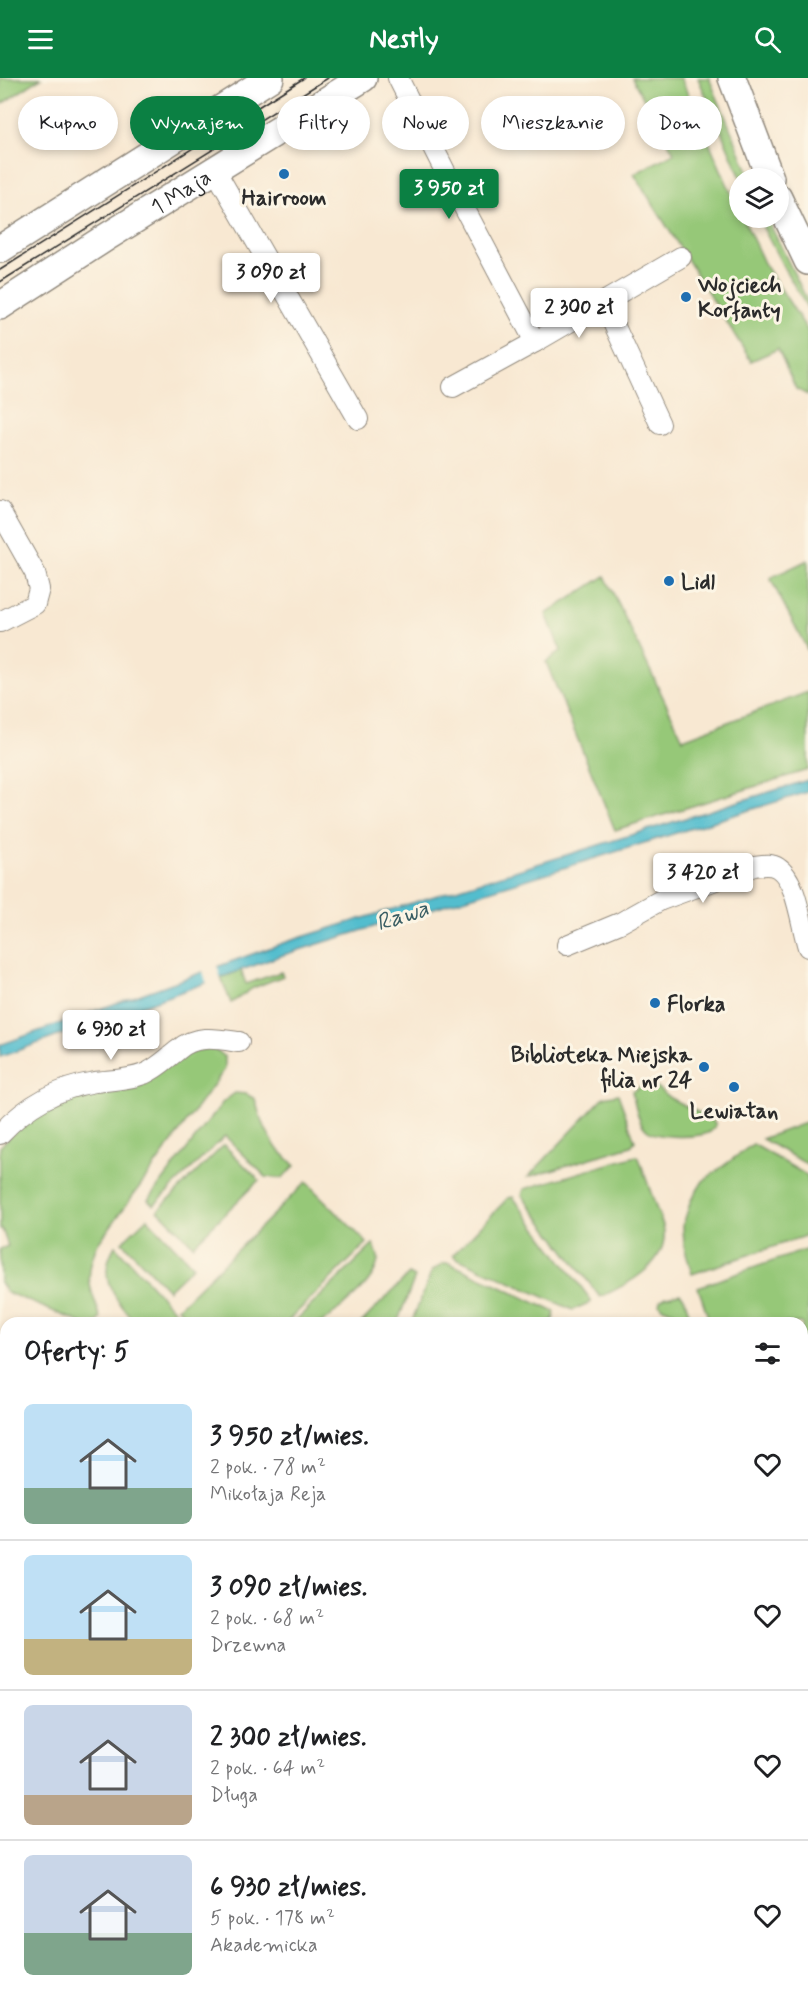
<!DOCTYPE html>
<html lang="pl">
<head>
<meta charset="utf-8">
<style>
	body { margin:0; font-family:Mynerve,sans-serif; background:#f2f2f2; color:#202124; height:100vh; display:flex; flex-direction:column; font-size:22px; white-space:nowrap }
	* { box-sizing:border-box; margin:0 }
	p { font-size:20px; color:#757577 }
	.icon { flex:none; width:33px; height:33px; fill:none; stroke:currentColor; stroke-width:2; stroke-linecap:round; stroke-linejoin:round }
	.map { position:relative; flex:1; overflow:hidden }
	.sheet { position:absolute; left:0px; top:1239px; width:808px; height:684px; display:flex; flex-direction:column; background:#fff; border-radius:18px 18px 0 0; box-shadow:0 3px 9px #0003 }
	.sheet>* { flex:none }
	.guide { position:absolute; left:18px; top:18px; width:772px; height:54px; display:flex; gap:12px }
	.controls { position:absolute; left:729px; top:90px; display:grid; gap:12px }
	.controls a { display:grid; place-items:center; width:60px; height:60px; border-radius:50%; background:#fff; box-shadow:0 3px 9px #0003; font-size:30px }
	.price { position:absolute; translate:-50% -51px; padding:0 14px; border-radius:6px; background:#fff; color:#222; font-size:20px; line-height:39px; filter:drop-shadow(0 2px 3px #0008) }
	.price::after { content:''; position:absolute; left:50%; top:36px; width:18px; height:14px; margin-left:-9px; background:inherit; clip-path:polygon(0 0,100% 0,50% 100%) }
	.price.current { background:#0b8043; color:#fff }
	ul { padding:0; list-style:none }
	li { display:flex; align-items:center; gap:18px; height:150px; padding:0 24px }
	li+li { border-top:2px solid #e0e0e0 }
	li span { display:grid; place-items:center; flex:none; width:168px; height:120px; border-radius:9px; color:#555 }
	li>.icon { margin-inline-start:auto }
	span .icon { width:72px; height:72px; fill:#fffc; stroke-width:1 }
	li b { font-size:26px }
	h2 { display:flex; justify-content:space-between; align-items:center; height:72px; padding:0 24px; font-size:26px }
	.pill { padding:0 21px; border-radius:27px; background:#fff; box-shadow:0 3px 9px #0003; font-size:21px; line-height:54px }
	.pill.current { background:#0b8043; color:#fff }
	header { display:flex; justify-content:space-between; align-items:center; height:78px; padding:0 24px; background:#0b8043; color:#fff; font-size:27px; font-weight:700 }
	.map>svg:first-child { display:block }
</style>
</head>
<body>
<header><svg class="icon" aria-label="menu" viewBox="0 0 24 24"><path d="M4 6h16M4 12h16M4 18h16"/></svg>Nestly<svg class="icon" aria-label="search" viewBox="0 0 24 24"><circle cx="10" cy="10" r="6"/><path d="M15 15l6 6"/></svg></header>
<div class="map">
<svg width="808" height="1923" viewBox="0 0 808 1923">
	<rect width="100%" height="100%" fill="#fcf5e5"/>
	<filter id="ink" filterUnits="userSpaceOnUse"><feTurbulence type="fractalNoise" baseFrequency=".0167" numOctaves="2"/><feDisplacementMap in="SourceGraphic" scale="12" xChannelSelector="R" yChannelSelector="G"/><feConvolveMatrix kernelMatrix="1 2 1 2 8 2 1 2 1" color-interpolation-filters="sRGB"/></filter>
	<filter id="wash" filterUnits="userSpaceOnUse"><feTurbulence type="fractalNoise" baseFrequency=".008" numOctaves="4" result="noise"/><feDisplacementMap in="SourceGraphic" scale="24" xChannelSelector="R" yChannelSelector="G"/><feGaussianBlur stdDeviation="1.35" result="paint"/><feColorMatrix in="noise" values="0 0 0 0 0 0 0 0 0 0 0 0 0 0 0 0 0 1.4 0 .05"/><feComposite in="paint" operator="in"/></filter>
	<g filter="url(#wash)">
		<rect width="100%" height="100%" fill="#f8e8d2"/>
		<!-- green -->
		<g fill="#96c878" stroke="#607a52" stroke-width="1.5">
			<polygon points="0,0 41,0 0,27"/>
			<polygon points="632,0 681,0 739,133 740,140 743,140 764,185 808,253 808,317 796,311 778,271 751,283 634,96 674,75"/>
			<polygon points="698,0 709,0 751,100 741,100"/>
			<polygon points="758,140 767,140 808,224 808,231 785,192"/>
			<polygon points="808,482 808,573 770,500"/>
			<polygon points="605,498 683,661 808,614 808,692 615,752 546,584 561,573 546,536"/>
			<polygon points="241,892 246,906 281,894 283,898 253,910 231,925 221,900"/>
			<path d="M208,970L218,973L225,979V991L97,1167C84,1201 89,1208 101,1240L97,1245H82L6,1214L0,1204V1171L8,1168L2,1151H0V1069C21,1045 44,1026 75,1018C88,1015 103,1015 116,1010C147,998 174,974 208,970Z"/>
			<path d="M650,1004L670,1020L713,1042L716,1047C714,1049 712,1053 710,1054C699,1060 658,1060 648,1053C638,1046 635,1025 632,1013Z"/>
			<polygon points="235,1015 246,1016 255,1021 262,1045 276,1069 295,1088 282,1100 266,1099 225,1058 154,1127 148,1122 223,1024"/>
			<polygon points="618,1016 635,1063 631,1068 528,1099 604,1019"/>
			<polygon points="808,1045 808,1087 762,1061 802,1046"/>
			<polygon points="753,1066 808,1098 808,1157 692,1196 684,1168 683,1147 691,1122 703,1103"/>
			<polygon points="224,1067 259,1102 193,1167 158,1132"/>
			<path d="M636,1078L639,1080C645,1097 651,1115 657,1132C660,1139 664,1147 664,1154C667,1187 625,1208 600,1219L522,1117L524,1111Z"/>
			<polygon points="306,1104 367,1165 286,1245 193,1245 178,1230"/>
			<polygon points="513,1119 591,1222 591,1224 573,1232 454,1179 453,1177 508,1120"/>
			<polygon points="147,1140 193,1188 168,1212 122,1164"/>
			<path d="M373,1167C376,1172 378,1175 378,1180C378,1204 339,1230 322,1245H293Z"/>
			<path d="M115,1168L186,1245H135C116,1219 95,1201 115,1168Z"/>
			<polygon points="808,1171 808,1326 803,1331 802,1245 710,1245 698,1209"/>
			<polygon points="443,1185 449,1185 555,1234 553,1242 546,1245 411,1245 432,1193"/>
			<polygon points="409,1196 415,1199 397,1245 361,1245"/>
			<polygon points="680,1215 684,1219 689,1235 685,1238 663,1230 659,1226 660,1222 666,1218"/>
			<polygon points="802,1342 808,1348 808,1419 803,1422"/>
			<polygon points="0,1414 6,1422 6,1552 0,1559"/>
			<polygon points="803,1547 808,1548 808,1593 803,1595"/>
			<polygon points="0,1597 6,1598 6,1635 0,1641"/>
			<polygon points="6,1678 6,1743 0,1746 0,1681"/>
			<polygon points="808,1801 808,1923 293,1923 319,1917 802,1917 803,1803"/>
			<polygon points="224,1917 253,1917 227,1923 203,1923"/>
		</g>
		<!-- water -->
		<polygon fill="#52bdce" stroke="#3e747c" stroke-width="1.5" points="808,702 808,714 283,877 0,979 0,967 283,865"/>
		<!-- pier -->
		<polygon fill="#f8e8d2" points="216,885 221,901 207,906 202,890"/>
	</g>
	<g filter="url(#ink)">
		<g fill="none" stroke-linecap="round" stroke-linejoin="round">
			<!-- street casing -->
			<g stroke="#928a7e" stroke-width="22">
				<g id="street">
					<polyline points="398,0 450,103 535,264"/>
					<polyline points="215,92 358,341"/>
					<polyline points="604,225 660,346"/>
					<polyline points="453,309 535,264 681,179"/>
					<polyline points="0,433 35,495 39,511 35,526 0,544"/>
					<path d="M567,867L620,845L661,822L754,788C762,787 771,785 778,790C797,802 801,848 808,869"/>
					<path d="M0,1056C26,1028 57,1010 95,1004C111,1002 128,1002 144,996C158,990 166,981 178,972C195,956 218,961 239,964"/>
					<polyline points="802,1478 808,1477"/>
					<polyline points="0,1792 6,1790"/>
				</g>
			</g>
			<!-- secondary casing -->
			<g stroke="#928a7e" stroke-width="30">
				<g id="secondary">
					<polyline points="732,0 770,100"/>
					<polyline points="778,120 808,183"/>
					<polyline points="0,171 270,0"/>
					<path id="s1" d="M0,228L105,160L363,0"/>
				</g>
			</g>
			<!-- primary casing -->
			<g stroke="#928a7e" stroke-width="33">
				<g id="primary">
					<polyline points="802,1614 808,1612"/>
					<polyline points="802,1655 808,1653"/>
					<polyline points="802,1721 808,1719"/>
					<polyline points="802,1762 808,1761"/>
					<polyline points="0,1891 6,1889"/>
					<polyline points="117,1923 138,1917"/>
				</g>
			</g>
			<!-- street -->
			<use href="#street" stroke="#fff" stroke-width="20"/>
			<!-- secondary -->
			<use href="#secondary" stroke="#fff" stroke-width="27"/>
			<!-- primary -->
			<use href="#primary" stroke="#fff" stroke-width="30"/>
			<!-- tram -->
			<g stroke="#2b2b2b" stroke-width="1.5">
				<polyline points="0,192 304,0"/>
				<polyline points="0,204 328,0"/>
			</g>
		</g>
	</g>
	<!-- markers -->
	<g fill="#1f6fb2" stroke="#fcf5e5" stroke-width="2">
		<circle cx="284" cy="96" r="6"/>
		<circle cx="686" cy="219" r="6"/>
		<circle cx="669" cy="503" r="6"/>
		<circle cx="655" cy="925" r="6"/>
		<circle cx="704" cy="989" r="6"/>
		<circle cx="734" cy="1009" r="6"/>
	</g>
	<g text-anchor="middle" stroke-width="6" stroke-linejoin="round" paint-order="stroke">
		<!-- street labels -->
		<g font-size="22" fill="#2b2b2b" stroke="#fcf5e5">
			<text dy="8" stroke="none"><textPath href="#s1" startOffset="214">1 Maja</textPath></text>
		</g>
		<!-- poi labels -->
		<g font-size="22" font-weight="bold" fill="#2b2b2b" stroke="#fcf5e5" text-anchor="start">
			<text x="284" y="127" text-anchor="middle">Hairroom</text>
			<text x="698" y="214">Wojciech<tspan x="698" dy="25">Korfanty</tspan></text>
			<text x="681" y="511">Lidl</text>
			<text x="667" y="933">Florka</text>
			<text x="692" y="984" text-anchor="end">Biblioteka Miejska<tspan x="692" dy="25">filia nr 24</tspan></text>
			<text x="734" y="1040" text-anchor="middle">Lewiatan</text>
		</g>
		<!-- water labels -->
		<g font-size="24" font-style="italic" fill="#395e64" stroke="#fcf5e5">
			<text transform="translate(402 837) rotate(-18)" y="8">Rawa</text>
		</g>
	</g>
</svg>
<div class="controls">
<a><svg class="icon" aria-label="layers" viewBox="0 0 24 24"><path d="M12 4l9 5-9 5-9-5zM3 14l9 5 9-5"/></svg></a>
</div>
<b class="price current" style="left:449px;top:142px">3 950 zł</b>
<b class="price" style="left:271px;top:226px">3 090 zł</b>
<b class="price" style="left:579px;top:261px">2 300 zł</b>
<b class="price" style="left:703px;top:826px">3 420 zł</b>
<b class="price" style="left:111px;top:983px">6 930 zł</b>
<div class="guide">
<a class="pill">Kupno</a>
<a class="pill current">Wynajem</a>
<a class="pill">Filtry</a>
<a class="pill">Nowe</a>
<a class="pill">Mieszkanie</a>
<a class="pill">Dom</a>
</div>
<section class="sheet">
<h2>Oferty: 5<svg class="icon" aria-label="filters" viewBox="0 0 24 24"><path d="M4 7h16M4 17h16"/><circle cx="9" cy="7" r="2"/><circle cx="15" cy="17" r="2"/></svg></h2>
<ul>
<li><span style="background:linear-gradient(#bfe0f5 70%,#7fa58c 0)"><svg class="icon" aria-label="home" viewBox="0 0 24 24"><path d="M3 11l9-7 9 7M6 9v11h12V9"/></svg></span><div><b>3 950 zł/mies.</b><p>2 pok. · 78 m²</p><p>Mikołaja Reja</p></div><svg class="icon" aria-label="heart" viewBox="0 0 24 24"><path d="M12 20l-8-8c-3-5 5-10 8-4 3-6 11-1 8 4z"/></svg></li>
<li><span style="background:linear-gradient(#bfe0f5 70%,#c2b280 0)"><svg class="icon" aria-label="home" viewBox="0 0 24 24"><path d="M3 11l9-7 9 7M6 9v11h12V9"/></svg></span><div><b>3 090 zł/mies.</b><p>2 pok. · 68 m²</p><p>Drzewna</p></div><svg class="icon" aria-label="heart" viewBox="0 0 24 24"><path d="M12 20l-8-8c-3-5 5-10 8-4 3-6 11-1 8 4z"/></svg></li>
<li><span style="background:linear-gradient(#c9d6e8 75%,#b9a48a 0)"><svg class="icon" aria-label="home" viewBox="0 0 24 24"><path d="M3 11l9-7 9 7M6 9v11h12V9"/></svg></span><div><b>2 300 zł/mies.</b><p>2 pok. · 64 m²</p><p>Długa</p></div><svg class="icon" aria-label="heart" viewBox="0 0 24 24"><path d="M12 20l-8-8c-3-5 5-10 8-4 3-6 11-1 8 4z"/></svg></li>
<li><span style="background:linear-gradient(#c9d6e8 65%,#7fa58c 0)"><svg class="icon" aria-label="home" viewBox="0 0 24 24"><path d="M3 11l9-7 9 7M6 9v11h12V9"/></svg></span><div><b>6 930 zł/mies.</b><p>5 pok. · 178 m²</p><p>Akademicka</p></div><svg class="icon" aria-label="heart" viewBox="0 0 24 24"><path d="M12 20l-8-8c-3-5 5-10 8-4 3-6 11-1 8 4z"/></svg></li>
</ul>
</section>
</div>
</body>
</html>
